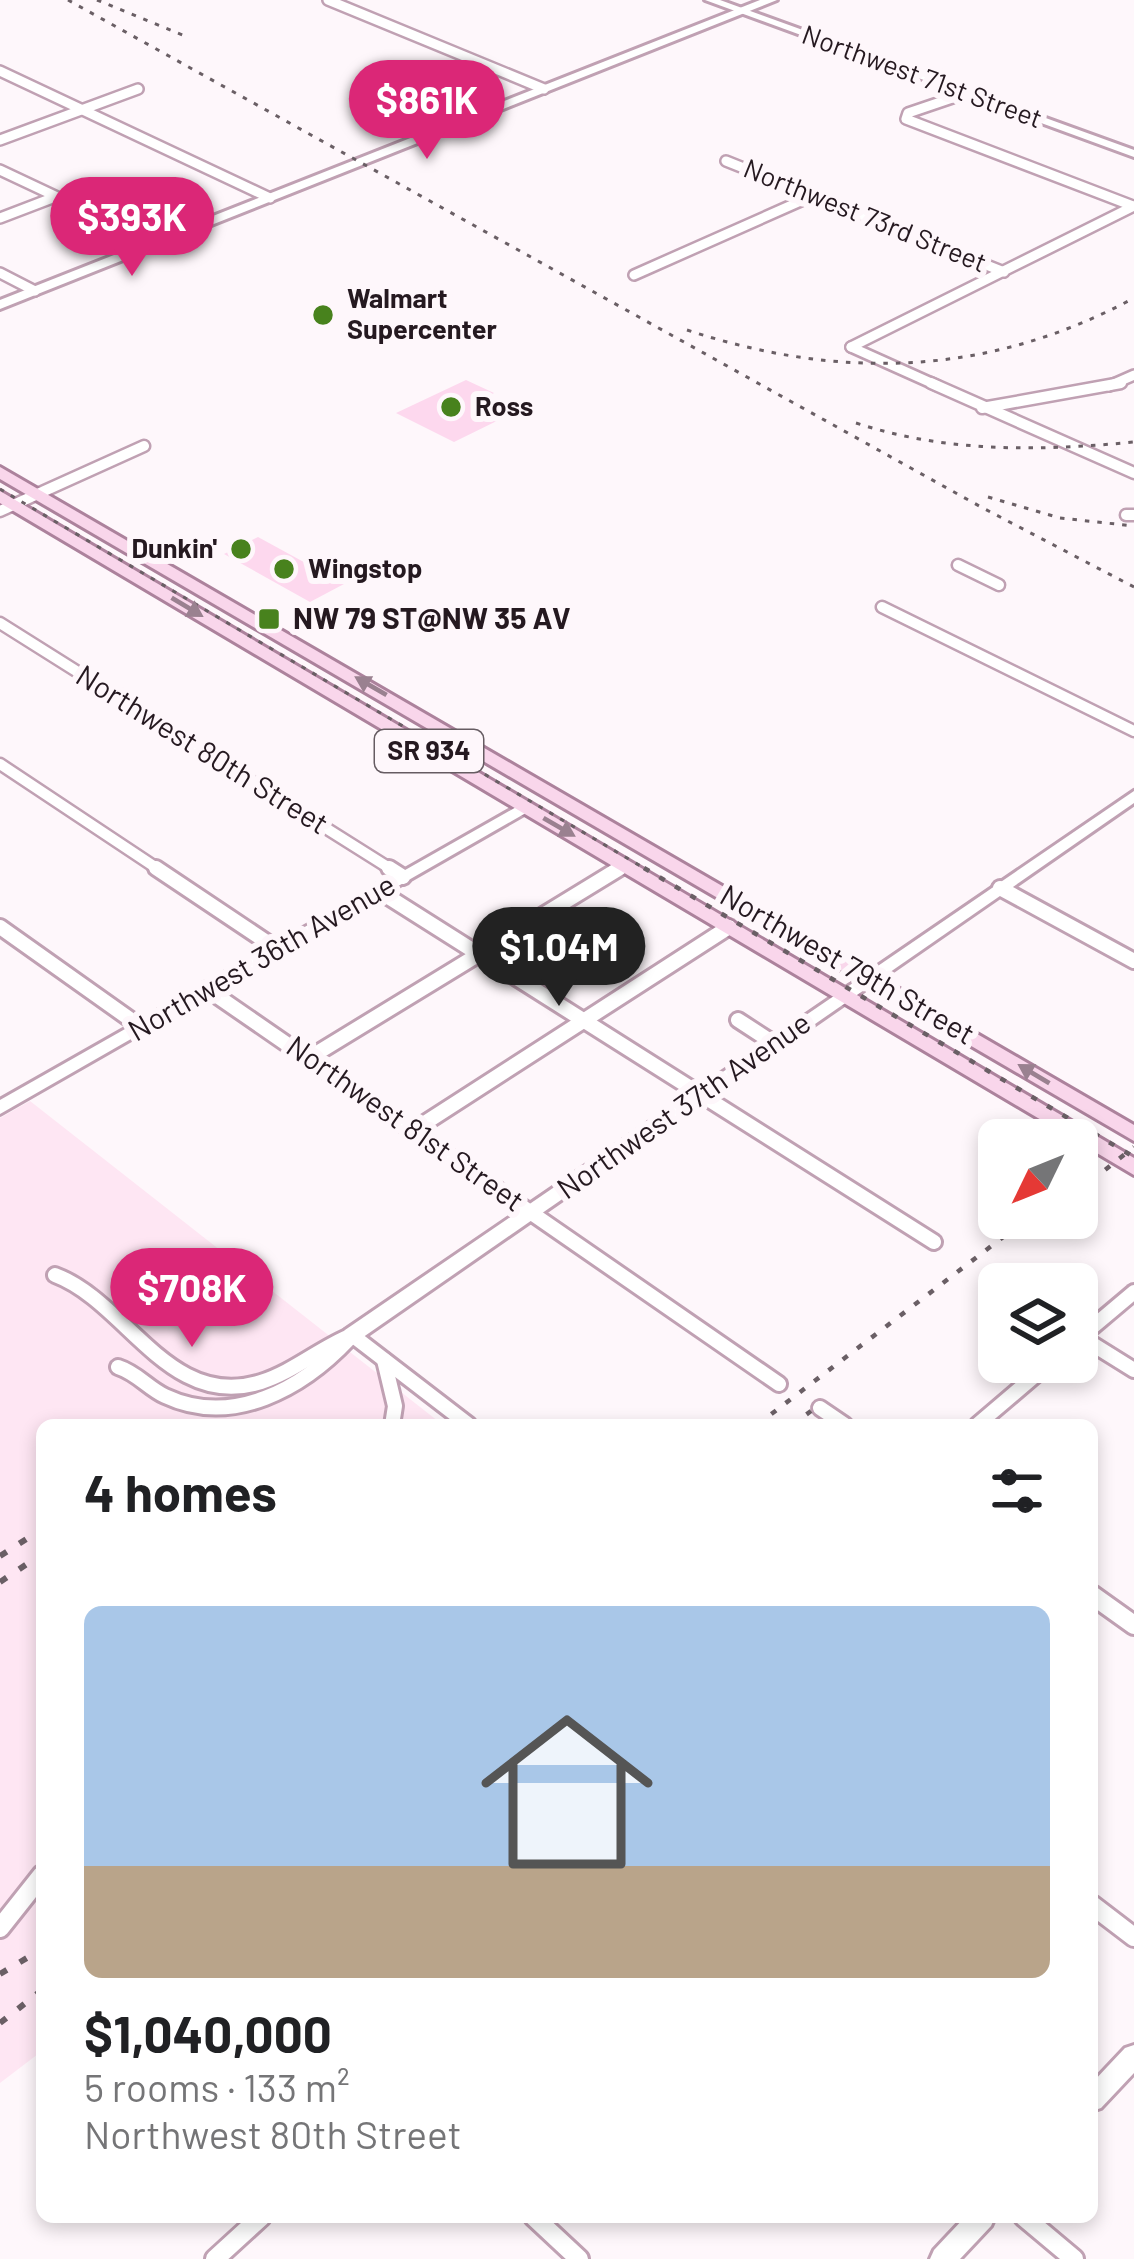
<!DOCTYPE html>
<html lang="en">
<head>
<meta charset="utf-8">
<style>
	body { margin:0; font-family:Barlow,sans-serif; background:#f6f6f6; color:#202124; height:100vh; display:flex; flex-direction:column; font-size:45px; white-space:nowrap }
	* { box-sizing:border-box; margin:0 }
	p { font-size:39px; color:#757577 }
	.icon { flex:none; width:66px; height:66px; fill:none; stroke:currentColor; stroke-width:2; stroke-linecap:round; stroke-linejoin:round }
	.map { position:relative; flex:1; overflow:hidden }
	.drawer { position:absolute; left:36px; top:1419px; width:1062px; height:804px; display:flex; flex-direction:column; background:#fff; border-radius:18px; box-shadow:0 6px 18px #0003 }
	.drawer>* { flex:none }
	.needle { width:78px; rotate:227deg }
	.controls { position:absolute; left:978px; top:1119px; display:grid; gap:24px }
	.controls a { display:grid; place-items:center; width:120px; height:120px; border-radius:18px; background:#fff; box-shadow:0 6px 18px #0003; font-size:60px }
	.price { position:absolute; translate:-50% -102px; padding:0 27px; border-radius:42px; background:#db2777; color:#fff; font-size:39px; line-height:78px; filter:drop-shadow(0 3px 6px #0008) }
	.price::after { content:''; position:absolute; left:50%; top:72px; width:36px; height:27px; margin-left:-18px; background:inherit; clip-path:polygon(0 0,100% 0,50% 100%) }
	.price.current { background:#222; color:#fff }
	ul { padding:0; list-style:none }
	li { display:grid; align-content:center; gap:24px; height:636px; padding:0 48px }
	li span { display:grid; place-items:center; height:372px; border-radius:18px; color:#555 }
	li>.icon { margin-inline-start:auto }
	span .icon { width:216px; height:216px; fill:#fffc; stroke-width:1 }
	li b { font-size:51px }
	h2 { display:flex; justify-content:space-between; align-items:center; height:144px; padding:0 48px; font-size:51px }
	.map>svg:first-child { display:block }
</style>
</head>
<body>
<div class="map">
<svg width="1134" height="2259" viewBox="0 0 1134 2259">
	<rect width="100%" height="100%" fill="#fef7fb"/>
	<!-- built -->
	<polygon fill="#fee6f3" points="30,1101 443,1425 42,1425 42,2051 0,2083 0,1118"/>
	<!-- building -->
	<g fill="#fdd8ee">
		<polygon points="466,380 494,393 479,401 509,415 454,442 396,413"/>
		<polygon points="258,537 344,584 310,602 224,554"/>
	</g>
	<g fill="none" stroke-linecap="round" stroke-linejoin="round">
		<!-- minor-far3 casing -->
		<g stroke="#c0a1b3" stroke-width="14">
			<g id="minor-far3">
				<polyline points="328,0 544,89"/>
				<polyline points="0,71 270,198"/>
				<polyline points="967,93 908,113 906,119 1133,206"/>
				<polyline points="0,140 138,89"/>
				<polyline points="726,161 1004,272"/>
				<polyline points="0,170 155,243"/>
				<polyline points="0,218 55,197"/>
				<polyline points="0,273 35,291"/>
				<polyline points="634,275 812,196"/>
				<polyline points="851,347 1134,206"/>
				<polyline points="851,347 938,386"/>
				<polyline points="1109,386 1134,375"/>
			</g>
		</g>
		<!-- minor-far2 casing -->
		<g stroke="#c0a1b3" stroke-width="15">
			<g id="minor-far2">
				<polyline points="931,383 1134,473"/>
				<polyline points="982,408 1121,383"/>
				<polyline points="0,511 144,446"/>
				<polyline points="1126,515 1134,515"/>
				<polyline points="958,565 999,585"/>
				<polyline points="882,607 1134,731"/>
				<polyline points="0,623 394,871"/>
				<polyline points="0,764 161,871"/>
				<polyline points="615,871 624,866"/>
			</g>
		</g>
		<!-- minor-far1 casing -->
		<g stroke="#c0a1b3" stroke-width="20">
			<g id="minor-far1">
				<polyline points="156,868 277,949"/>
				<polyline points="389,868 403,877"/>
				<polyline points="1000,888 1134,961"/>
				<polyline points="379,891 934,1242"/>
				<polyline points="0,927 141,1027"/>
				<polyline points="207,989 779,1384"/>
				<polyline points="738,1020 775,1044"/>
				<polyline points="309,1058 620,868"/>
				<polyline points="414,1130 729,927"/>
				<path d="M55,1275C127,1302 169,1411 261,1382C293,1372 320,1348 352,1335"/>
				<polyline points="352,1335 469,1425"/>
				<polyline points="1081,1337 1134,1370"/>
				<polyline points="1077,1340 1134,1292"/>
				<polyline points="384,1360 395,1406 392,1425"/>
				<path d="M118,1367C137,1373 148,1388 165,1396C233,1428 303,1388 349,1339"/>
				<polyline points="820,1408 845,1425"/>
				<polyline points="977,1425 1051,1362"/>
			</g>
		</g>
		<!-- minor casing -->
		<g stroke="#c0a1b3" stroke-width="24">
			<g id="minor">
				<polyline points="1092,1595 1134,1625"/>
				<polyline points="1092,1905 1134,1937"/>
				<polyline points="0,1928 42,1875"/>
				<polyline points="534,2217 579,2259"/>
				<polyline points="1024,2217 1074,2259"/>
				<polyline points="215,2259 261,2217"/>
			</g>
		</g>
		<!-- tertiary casing -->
		<g stroke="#c0a1b3" stroke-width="6">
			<g id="tertiary">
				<polygon points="705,0 720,0 1134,150 1134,157"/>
				<polygon points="1134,791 1134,803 359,1340 345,1340 342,1335 345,1330"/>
				<polygon points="525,802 533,807 531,810 0,1114 0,1100"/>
				<polygon points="1134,2045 1134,2073 1101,2108 1092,2111 1092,2083 1125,2048"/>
				<polygon points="965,2217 995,2217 991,2226 960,2259 930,2259 934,2250"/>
			</g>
		</g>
		<!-- secondary casing -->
		<g stroke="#c0a1b3" stroke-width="6">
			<polygon id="secondary" points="760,0 777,0 0,309 0,300"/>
		</g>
		<!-- primary casing -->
		<g stroke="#ac829c" stroke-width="6">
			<g id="primary">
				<polygon points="0,467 1134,1125 1134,1141 0,479"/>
				<polygon points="0,491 1134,1158 1134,1175 0,503"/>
			</g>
		</g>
		<!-- minor-far3 -->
		<use href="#minor-far3" stroke="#fff" stroke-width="9"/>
		<!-- minor-far2 -->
		<use href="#minor-far2" stroke="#fff" stroke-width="10"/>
		<!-- minor-far1 -->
		<use href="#minor-far1" stroke="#fff" stroke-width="14"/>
		<!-- minor -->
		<use href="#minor" stroke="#fff" stroke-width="18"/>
		<!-- tertiary -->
		<use href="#tertiary" fill="#fff" fill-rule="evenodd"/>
		<!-- secondary -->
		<use href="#secondary" fill="#fff" fill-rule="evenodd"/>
		<!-- primary -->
		<use href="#primary" fill="#f9d6eb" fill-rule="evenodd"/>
		<!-- rail-far2 -->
		<g stroke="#6a5f65" stroke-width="3" stroke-dasharray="4.5 8" stroke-linecap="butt">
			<polyline points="68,0 981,507 1134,587"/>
			<polyline points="97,0 185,36"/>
			<path d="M687,330C842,381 989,376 1134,298"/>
			<path d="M856,423C948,453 1039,451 1134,442"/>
			<polyline points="0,489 649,871"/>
			<polyline points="988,497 1060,518 1134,526"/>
		</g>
		<!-- rail-far1 -->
		<g stroke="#6a5f65" stroke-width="4.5" stroke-dasharray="6 12" stroke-linecap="butt">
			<polyline points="644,868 1134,1157"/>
			<polyline points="1077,1192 1134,1147"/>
			<polyline points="757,1425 1028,1218"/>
			<polyline points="792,1425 811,1411"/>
		</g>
		<!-- rail -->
		<g stroke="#6a5f65" stroke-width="6" stroke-dasharray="8 15" stroke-linecap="butt">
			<polyline points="0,1556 42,1529"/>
			<polyline points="0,1582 42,1554"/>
			<polyline points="0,1974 42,1949"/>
			<polyline points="0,2023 42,1990"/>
		</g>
	</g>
	<!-- one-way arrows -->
	<defs><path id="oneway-solid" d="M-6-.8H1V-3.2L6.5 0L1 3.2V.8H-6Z" transform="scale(3)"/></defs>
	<g fill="#9a8190">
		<use href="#oneway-solid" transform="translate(187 607) rotate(31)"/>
		<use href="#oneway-solid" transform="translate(371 686) rotate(-150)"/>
		<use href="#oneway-solid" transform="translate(559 827) rotate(30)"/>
		<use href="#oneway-solid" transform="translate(1034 1074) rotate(-149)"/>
	</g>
	<!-- markers -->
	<g fill="#48821d" stroke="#fef7fb" stroke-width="4.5">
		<circle cx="323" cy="315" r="12"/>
		<circle cx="451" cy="407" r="12"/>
		<circle cx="241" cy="549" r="12"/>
		<circle cx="284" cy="569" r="12"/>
		<rect x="257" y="607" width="24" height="24" rx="6"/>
	</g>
	<g text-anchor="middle" stroke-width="12" stroke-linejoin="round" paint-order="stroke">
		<!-- far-street labels -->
		<g font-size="27" fill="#251920" stroke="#fef7fb">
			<text transform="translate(922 77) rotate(20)" y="9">Northwest 71st Street</text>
			<text transform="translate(865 216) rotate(22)" y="9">Northwest 73rd Street</text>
		</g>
		<!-- far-poi labels -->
		<g font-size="27" font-weight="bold" fill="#251920" stroke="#fef7fb" text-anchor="start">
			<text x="347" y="308">Walmart<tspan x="347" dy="31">Supercenter</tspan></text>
			<text x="475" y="416">Ross</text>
			<text x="217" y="558" text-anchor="end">Dunkin'</text>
			<text x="308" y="578">Wingstop</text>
		</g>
		<!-- shield labels -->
		<rect fill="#fef7fb" stroke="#665c62" stroke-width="3" x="375" y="730" width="108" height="42" rx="9"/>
		<g font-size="27" font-weight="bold" fill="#251920">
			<text x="429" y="760">SR 934</text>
		</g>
		<!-- poi labels -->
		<g font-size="30" font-weight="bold" fill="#251920" stroke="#fef7fb" text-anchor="start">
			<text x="293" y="629">NW 79 ST@NW 35 AV</text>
		</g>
		<!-- street labels -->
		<g font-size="30" fill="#251920" stroke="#fef7fb">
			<text transform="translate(202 750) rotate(32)" y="10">Northwest 80th Street</text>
			<text transform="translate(262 958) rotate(-30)" y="10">Northwest 36th Avenue</text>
			<text transform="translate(847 965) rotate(30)" y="10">Northwest 79th Street</text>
			<text transform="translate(684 1106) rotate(-35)" y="10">Northwest 37th Avenue</text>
			<text transform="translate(405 1124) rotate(35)" y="10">Northwest 81st Street</text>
		</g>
	</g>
</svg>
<div class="controls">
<a><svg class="needle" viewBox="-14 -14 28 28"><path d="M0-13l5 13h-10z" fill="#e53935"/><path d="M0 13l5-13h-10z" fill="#757577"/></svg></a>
<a><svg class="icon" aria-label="layers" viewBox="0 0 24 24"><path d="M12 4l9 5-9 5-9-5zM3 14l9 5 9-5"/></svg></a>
</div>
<b class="price" style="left:427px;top:162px">$861K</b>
<b class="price" style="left:132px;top:279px">$393K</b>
<b class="price current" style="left:559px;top:1009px">$1.04M</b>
<b class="price" style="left:192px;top:1350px">$708K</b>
<section class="drawer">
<h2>4 homes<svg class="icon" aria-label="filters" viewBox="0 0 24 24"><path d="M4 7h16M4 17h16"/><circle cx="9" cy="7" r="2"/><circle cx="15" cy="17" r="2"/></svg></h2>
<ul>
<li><span style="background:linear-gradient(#a9c7e8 70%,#b9a48a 0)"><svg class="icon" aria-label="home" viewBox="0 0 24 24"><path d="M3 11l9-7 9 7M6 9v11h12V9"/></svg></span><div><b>$1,040,000</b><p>5 rooms · 133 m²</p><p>Northwest 80th Street</p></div></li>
</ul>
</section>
</div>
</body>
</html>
